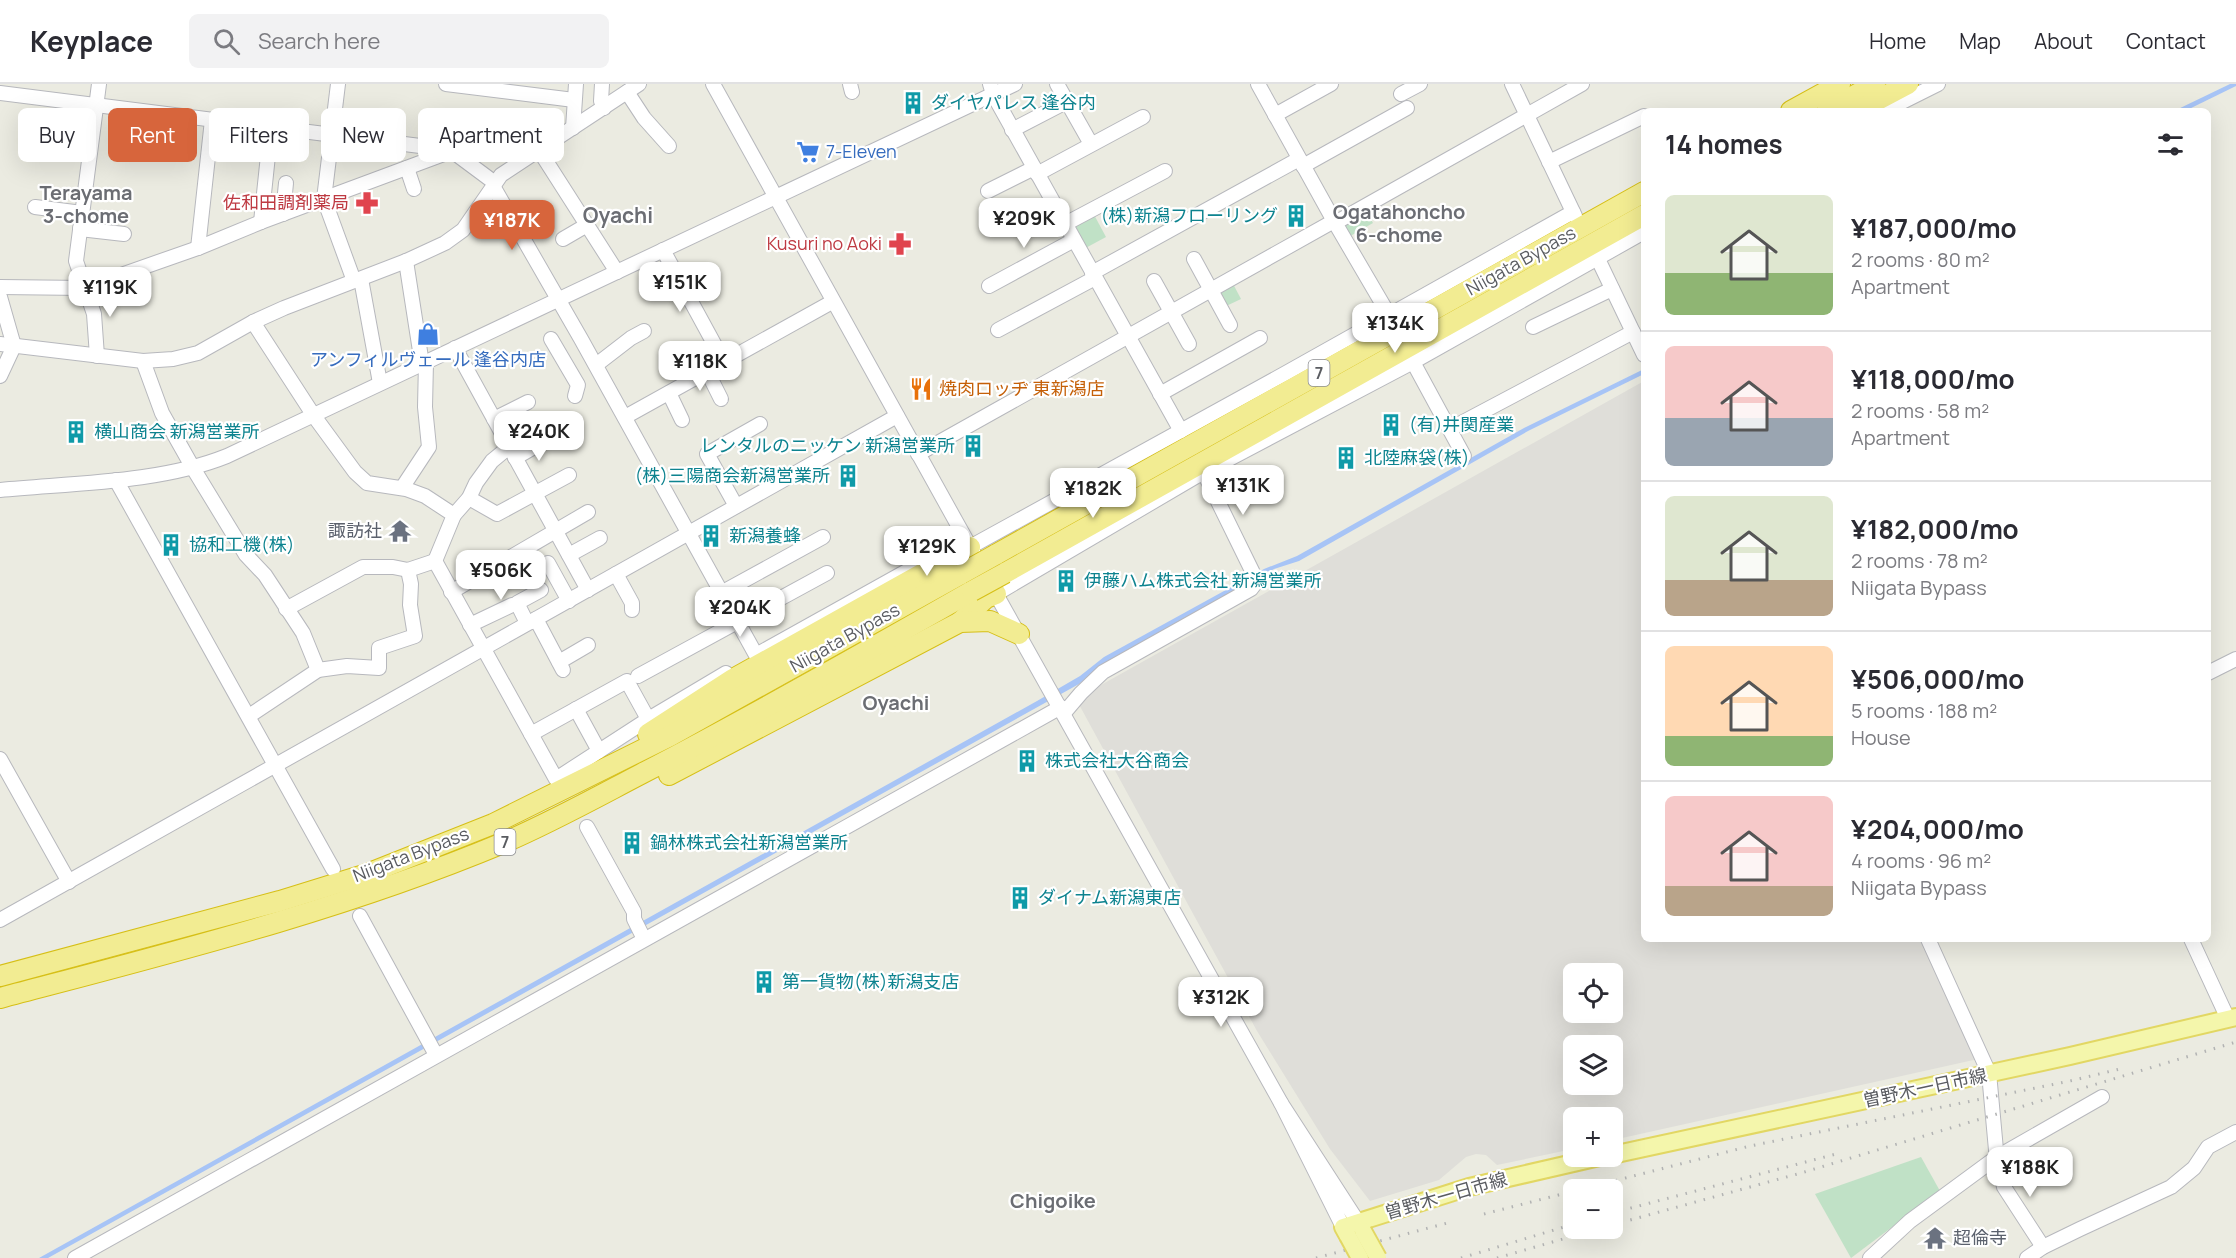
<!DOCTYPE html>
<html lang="en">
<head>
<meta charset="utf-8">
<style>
	body { margin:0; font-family:Manrope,"Noto Sans JP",sans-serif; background:#f2f2f3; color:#2b2b33; height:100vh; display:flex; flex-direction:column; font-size:22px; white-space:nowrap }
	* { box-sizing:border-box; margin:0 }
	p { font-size:20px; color:#7c7c81 }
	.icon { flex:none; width:33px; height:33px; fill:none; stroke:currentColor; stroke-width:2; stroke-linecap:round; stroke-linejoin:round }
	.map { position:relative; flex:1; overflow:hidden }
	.sheet { position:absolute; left:1641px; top:24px; width:570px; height:834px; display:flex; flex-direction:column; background:#fff; border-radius:9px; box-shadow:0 6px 24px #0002 }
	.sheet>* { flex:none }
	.guide { position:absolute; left:18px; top:24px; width:570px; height:54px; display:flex; gap:12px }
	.controls { position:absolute; left:1563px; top:879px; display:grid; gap:12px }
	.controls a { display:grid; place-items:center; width:60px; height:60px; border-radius:9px; background:#fff; box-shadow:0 6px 24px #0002; font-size:30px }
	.price { position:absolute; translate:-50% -51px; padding:0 14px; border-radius:12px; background:#fff; color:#222; font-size:20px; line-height:39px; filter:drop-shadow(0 2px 3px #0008) }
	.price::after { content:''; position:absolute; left:50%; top:36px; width:18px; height:14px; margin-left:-9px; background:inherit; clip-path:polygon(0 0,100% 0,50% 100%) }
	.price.current { background:#d7653c; color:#fff }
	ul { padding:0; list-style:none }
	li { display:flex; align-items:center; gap:18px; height:150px; padding:0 24px }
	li+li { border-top:2px solid #e1e1e2 }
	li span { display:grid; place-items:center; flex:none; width:168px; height:120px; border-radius:9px; color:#555 }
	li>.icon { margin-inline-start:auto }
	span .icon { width:72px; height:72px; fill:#fffc; stroke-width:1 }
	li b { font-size:26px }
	h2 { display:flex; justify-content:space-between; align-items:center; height:72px; padding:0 24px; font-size:26px }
	.chip { padding:0 21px; border-radius:9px; background:#fff; box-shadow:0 6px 24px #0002; font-size:21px; line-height:54px }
	.chip.current { background:#d7653c; color:#fff }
	header { display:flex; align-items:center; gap:36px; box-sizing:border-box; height:84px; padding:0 30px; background:#fff; border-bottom:2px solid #e1e1e2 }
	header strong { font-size:28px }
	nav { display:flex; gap:33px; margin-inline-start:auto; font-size:21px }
	.search { width:420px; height:54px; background:#f2f2f3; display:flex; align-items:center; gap:15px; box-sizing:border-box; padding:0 21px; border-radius:9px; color:#7c7c81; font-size:22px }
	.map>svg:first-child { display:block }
</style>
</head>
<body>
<header>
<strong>Keyplace</strong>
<div class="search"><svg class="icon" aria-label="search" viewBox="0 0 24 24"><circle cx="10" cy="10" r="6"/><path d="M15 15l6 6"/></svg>Search here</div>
<nav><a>Home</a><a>Map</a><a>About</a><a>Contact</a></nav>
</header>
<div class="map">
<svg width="2236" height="1174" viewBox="0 0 2236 1174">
	<rect width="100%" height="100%" fill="#ebebe1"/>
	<!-- industrial -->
	<path fill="#dfded9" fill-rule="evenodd" d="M1644,297V855H1928L1987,973L1613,1056L1612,1034H1574L1573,1065L1497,1081L1486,1071L1476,1070L1466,1073L1439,1096L1370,1117L1330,1065L1257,947L1076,615ZM1574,890H1612V928H1574ZM1574,962H1612V1000H1574Z"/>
	<!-- green -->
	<g fill="#c0e1c6">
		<polygon points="1364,124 1373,139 1345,155 1336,139"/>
		<polygon points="1092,127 1106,153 1080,167 1066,141"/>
		<polygon points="1231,196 1241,215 1222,224 1212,206"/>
		<polygon points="1921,1073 1940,1107 1851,1174 1815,1110"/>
	</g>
	<!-- water -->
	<g fill="#a7c4f6">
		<polygon points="2230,0 2236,0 2236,2 2185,27 2174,27"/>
		<polygon points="1644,285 1644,290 1528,347 1299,477 1274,485 1110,576 1079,600 48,1174 39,1174 1037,617 1080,592 1104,573 1264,485 1297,472 1524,344"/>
	</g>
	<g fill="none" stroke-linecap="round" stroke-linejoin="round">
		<!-- minor casing -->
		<g stroke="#b7b8bd" stroke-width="16">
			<g id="minor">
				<polyline points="338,0 324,115 354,197"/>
				<polyline points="446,0 574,16"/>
				<polyline points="602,0 601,17 604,24"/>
				<polyline points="713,0 974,470"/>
				<polyline points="850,0 852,8"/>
				<polyline points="990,0 993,10 1181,347"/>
				<polyline points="1057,0 1091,60"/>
				<polyline points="1258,0 1334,137 1389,231"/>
				<polyline points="1512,0 1575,132"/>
				<polyline points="627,8 644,34 669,62"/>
				<polyline points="0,9 436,64 452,67 495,99"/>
				<polyline points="1401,10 1420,0"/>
				<polyline points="1884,27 1938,0"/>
				<polyline points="1275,31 1331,0"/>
				<polyline points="573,44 576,0"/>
				<polyline points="1012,46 1066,18"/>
				<polyline points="150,64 155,29"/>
				<polyline points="539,66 617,188"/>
				<polyline points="1549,78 1644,32"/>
				<polyline points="1303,82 1407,24"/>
				<polyline points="407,84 414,105"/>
				<polyline points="1037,90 1143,33"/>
				<polyline points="493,102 581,255 756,571 948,464 962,449"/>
				<polyline points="988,107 1034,84"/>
				<polyline points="35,123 82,129"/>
				<polyline points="283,130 286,99"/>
				<polyline points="261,138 271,43"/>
				<polyline points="1335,139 1582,0"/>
				<polyline points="1065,140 1165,87"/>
				<polyline points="80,145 124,150"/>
				<polyline points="563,155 587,141"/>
				<polyline points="198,164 212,36"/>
				<polyline points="663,166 724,278"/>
				<polyline points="1597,173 1644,271"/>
				<polyline points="1194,175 1230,241"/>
				<polyline points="406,177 422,280"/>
				<polyline points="1092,189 1299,75"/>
				<polyline points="361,195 380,299"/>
				<polyline points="1154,197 1189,260"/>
				<polyline points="989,202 1074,156"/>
				<polyline points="0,203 84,204 198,164 261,138 452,67"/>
				<polyline points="0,213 14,262 0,292"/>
				<polyline points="253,238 314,332 355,388 367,399 406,405 425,412 454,431 435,477"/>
				<polyline points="1533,243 1612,205"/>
				<polyline points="998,246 1095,194"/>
				<polyline points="551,255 578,301 575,312"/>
				<polyline points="0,260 143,277 173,275 198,269 253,238 284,224 406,177 445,159 463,146 501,91 639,0"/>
				<polyline points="455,264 588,506"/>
				<polyline points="97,272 94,230 76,177 99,0"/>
				<polyline points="143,277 162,329 193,384 246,471 265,491 303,549 318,586"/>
				<polyline points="1413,278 1464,372"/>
				<polyline points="596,281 631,254 644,247"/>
				<polyline points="707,287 721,315"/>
				<polyline points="669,309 682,336"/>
				<polyline points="1160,310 1260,254"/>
				<polyline points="625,333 832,218"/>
				<polyline points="494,335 528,318"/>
				<polyline points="1450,345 1633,248"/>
				<polyline points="918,370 1334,137"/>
				<polyline points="515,374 548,355"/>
				<polyline points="116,396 333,785"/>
				<polyline points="402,404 429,363 425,323 426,278"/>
				<path d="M0,406C73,399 160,399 227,372L1015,0"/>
				<polyline points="469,414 497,430 569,391"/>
				<polyline points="736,422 707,370 760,340"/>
				<polyline points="454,431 469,414 476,399 492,377 509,363"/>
				<polyline points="970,463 1286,289 1573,128"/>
				<polyline points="569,471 600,454"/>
				<polyline points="548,479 569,517"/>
				<polyline points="616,490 632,519 632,526"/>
				<polyline points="992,503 1281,1019"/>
				<polyline points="451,508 588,428"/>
				<polyline points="723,508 823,453"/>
				<polyline points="996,510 1195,393 1413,278 1644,148"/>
				<polyline points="286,525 363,483 393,483 408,486 435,477 556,695 647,636 726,589"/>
				<polyline points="536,535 563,586"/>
				<polyline points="531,538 525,535 517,519 541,506"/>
				<polyline points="470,541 512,521"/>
				<polyline points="559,578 588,561"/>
				<polyline points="2208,589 2236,575"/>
				<polyline points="638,592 827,489"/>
				<polyline points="576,625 599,667"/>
				<polyline points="1064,629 1081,609 1103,588 1251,505 1257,497 1204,389"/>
				<polyline points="249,632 318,586 347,582 379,584 379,564 415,552 410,521 411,500 408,486"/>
				<polyline points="531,650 627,597 648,635"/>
				<polyline points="0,675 69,798"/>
				<polyline points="587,743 634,828 634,835 644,855"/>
				<polyline points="360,832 436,971"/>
				<polyline points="0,836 897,332"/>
				<polyline points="1928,855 1989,989 1996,1066 2004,1103 2043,1163"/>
				<polyline points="2191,855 2228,935"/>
				<polyline points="1343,1143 1281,1019 1358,1138"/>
				<polyline points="75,1174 1061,623"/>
				<polyline points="1870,1174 1910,1137 1997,1073 2102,1013"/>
				<polyline points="2027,1174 2043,1163 2080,1145 2171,1103 2194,1084 2208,1063 2236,1048"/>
			</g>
		</g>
		<!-- major casing -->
		<g stroke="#e2d763" stroke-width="20">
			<g id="major">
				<polyline points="1612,1071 2070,972 2236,933"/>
				<polyline points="1348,1152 1343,1143 1469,1103 1604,1072"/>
			</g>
		</g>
		<!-- highway casing -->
		<g stroke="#d6bf16" stroke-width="22">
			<g id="highway">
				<polyline points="1791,27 1840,0"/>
				<polyline points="1827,27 1875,0"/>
				<polyline points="1857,27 1908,0"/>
				<polyline points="995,471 1644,108"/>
				<polyline points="1005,489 1644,131"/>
				<polyline points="960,538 986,514 996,510"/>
				<polyline points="648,650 733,595 970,463"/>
				<polyline points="669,691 960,538 990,537 1019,550"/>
				<polyline points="0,892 280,817 367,790 493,740 670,652 961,490"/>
				<path d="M0,914C170,869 340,827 503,759C550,739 595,714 641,690C753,632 862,570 972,507"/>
			</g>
		</g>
		<!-- minor -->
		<use href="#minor" stroke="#fff" stroke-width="14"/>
		<!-- major -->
		<use href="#major" stroke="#f4f6ab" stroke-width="16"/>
		<!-- highway -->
		<use href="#highway" stroke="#f2ec92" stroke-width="20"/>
		<!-- rail -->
		<g stroke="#b2b3b3" stroke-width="3" stroke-dasharray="1.5 8" stroke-linecap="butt">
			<polyline points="1579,1106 1750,1062 2070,997 2124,984"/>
			<polyline points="1612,1129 1836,1070"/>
			<polyline points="1484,1130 1574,1107"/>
			<polyline points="1612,1141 1801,1089 2236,958"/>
			<polyline points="1316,1174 1451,1138"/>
			<polyline points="1461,1174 1574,1140"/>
			<polyline points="1497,1174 1601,1144"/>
		</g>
		<!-- major-bridge casing -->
		<g stroke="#e2d763" stroke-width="20" stroke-linecap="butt">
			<g id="major-bridge">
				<polyline points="1363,1147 1378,1174"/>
				<polyline points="1348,1152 1360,1174"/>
			</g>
		</g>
		<!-- highway-bridge casing -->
		<g stroke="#d6bf16" stroke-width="22" stroke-linecap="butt">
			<g id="highway-bridge">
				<polyline points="961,490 995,471"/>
				<polyline points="972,507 1005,489"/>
			</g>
		</g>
		<!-- major-bridge -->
		<use href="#major-bridge" stroke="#f4f6ab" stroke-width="16"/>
		<!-- highway-bridge -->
		<use href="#highway-bridge" stroke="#f2ec92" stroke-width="20"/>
	</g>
	<!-- icons -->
	<defs>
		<g id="building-bare" transform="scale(1.8)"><path d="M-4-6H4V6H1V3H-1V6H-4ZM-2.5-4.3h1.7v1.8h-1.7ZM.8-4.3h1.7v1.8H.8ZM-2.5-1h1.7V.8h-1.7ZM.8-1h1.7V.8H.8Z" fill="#0f9aa8" stroke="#fff" stroke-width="2.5" paint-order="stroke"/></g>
		<g id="supermarket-bare" transform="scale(1.8)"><path d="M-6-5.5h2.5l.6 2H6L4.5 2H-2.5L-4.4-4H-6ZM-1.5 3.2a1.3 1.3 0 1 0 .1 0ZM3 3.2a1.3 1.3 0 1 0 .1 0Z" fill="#3f7fe0" stroke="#fff" stroke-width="2.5" paint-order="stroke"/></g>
		<g id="pharmacy-bare" transform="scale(1.8)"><path d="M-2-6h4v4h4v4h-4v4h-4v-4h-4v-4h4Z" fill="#e0444e" stroke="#fff" stroke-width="2.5" paint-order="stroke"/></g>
		<g id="shop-bare" transform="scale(1.8)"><path d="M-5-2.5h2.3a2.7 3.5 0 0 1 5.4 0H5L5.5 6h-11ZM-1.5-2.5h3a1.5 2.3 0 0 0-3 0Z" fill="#3f7fe0" stroke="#fff" stroke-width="2.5" paint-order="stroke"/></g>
		<g id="restaurant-bare" transform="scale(1.8)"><path d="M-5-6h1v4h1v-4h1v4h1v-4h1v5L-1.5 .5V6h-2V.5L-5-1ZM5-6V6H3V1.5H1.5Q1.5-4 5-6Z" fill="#e8710a" stroke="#fff" stroke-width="2.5" paint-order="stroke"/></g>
		<g id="temple-bare" transform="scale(1.8)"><path d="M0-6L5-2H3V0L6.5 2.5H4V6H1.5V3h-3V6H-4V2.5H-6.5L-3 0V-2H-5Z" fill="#6b7280" stroke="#fff" stroke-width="2.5" paint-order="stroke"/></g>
	</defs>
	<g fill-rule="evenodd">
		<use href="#building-bare" x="913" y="19"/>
		<use href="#supermarket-bare" x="808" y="68"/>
		<use href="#pharmacy-bare" x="367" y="119"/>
		<use href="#building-bare" x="1296" y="132"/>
		<use href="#pharmacy-bare" x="900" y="160"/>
		<use href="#shop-bare" x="428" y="250"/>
		<use href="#restaurant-bare" x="921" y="305"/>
		<use href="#building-bare" x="1391" y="341"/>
		<use href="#building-bare" x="76" y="348"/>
		<use href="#building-bare" x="973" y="362"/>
		<use href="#building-bare" x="1346" y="374"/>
		<use href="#building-bare" x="848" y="392"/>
		<use href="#temple-bare" x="400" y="447"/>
		<use href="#building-bare" x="711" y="452"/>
		<use href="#building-bare" x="171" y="461"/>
		<use href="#building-bare" x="1066" y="497"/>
		<use href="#building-bare" x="1027" y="677"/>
		<use href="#building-bare" x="632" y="759"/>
		<use href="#building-bare" x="1020" y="814"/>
		<use href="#building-bare" x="764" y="898"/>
		<use href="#temple-bare" x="1935" y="1154"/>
	</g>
	<g text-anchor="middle" stroke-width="4.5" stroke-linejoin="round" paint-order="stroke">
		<!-- shield labels -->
		<g fill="#fff" stroke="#8c8d90" stroke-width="1.5">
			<rect x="1308.5" y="276" width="21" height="26" rx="4.5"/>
			<rect x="494.5" y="745" width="21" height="26" rx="4.5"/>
		</g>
		<g font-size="16" font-weight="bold" fill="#5a5c61">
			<text x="1319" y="295">7</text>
			<text x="505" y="764">7</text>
		</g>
		<!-- culture labels -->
		<g font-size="18" fill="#0d838f" stroke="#fff" text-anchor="start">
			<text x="931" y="25">ダイヤパレス 逢谷内</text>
			<text x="1278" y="138" text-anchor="end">(株)新潟フローリング</text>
			<text x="1409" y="347">(有)井関産業</text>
			<text x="94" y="354">横山商会 新潟営業所</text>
			<text x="955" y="368" text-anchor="end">レンタルのニッケン 新潟営業所</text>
			<text x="1364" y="380">北陸麻袋(株)</text>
			<text x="830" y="398" text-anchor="end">(株)三陽商会新潟営業所</text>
			<text x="729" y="458">新潟養蜂</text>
			<text x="189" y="467">協和工機(株)</text>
			<text x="1084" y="503">伊藤ハム株式会社 新潟営業所</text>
			<text x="1045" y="683">株式会社大谷商会</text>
			<text x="650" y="765">鍋林株式会社新潟営業所</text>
			<text x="1038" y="820">ダイナム新潟東店</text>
			<text x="782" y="904">第一貨物(株)新潟支店</text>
		</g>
		<!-- shop labels -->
		<g font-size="18" fill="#366cbe" stroke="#fff" text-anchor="start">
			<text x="826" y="74">7-Eleven</text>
			<text x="428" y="282" text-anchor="middle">アンフィルヴェール 逢谷内店</text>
		</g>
		<!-- health labels -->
		<g font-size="18" fill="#be3a42" stroke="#fff" text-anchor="end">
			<text x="349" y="125">佐和田調剤薬局</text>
			<text x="882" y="166">Kusuri no Aoki</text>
		</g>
		<!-- street labels -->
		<g font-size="18" fill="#5a5c61" stroke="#fff">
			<text transform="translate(1521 177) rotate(-29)" y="6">Niigata Bypass</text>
			<text transform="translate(845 554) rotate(-29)" y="6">Niigata Bypass</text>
			<text transform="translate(411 771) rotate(-21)" y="6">Niigata Bypass</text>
			<text transform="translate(1925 1004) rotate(-12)" y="6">曽野木一日市線</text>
			<text transform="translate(1446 1112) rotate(-16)" y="6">曽野木一日市線</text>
		</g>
		<!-- food labels -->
		<g font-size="18" fill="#c56008" stroke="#fff" text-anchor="start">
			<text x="939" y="311">焼肉ロッヂ 東新潟店</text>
		</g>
		<!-- worship labels -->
		<g font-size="18" fill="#5b616d" stroke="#fff" text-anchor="end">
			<text x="382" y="453">諏訪社</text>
			<text x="1953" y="1160" text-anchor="start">超倫寺</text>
		</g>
		<!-- neighbourhood labels -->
		<g font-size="20" font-weight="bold" fill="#6b6d73" stroke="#fff">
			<text x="86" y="116">Terayama<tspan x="86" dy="23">3-chome</tspan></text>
			<text x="1399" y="135">Ogatahoncho<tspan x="1399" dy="23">6-chome</tspan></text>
			<text x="896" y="626">Oyachi</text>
			<text x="1053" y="1124">Chigoike</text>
		</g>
		<!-- quarter labels -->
		<g font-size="21" font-weight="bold" fill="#6b6d73" stroke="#fff">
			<text x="618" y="139">Oyachi</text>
		</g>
	</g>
</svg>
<div class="controls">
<a><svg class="icon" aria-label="locate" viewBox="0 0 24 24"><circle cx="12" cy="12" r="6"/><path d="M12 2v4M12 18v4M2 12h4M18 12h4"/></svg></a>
<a><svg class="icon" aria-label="layers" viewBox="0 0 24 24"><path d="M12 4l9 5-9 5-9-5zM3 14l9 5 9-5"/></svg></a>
<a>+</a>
<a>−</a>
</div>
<b class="price" style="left:1024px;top:165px">¥209K</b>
<b class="price current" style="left:512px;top:167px">¥187K</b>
<b class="price" style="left:680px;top:229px">¥151K</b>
<b class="price" style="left:110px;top:234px">¥119K</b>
<b class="price" style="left:1395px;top:270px">¥134K</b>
<b class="price" style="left:700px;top:308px">¥118K</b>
<b class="price" style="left:539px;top:378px">¥240K</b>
<b class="price" style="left:1243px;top:432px">¥131K</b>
<b class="price" style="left:1093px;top:435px">¥182K</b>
<b class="price" style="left:927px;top:493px">¥129K</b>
<b class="price" style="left:501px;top:517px">¥506K</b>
<b class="price" style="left:740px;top:554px">¥204K</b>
<b class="price" style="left:1221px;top:944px">¥312K</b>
<b class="price" style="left:2030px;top:1114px">¥188K</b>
<div class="guide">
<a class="chip">Buy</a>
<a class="chip current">Rent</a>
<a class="chip">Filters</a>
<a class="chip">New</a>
<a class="chip">Apartment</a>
</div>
<section class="sheet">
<h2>14 homes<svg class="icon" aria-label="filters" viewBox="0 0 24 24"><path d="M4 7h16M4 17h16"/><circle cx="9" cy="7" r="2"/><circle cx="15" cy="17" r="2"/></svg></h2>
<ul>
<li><span style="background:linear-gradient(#dfe7d0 65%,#8fb573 0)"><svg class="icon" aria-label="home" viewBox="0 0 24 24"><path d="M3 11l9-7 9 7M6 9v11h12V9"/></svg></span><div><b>¥187,000/mo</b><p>2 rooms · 80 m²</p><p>Apartment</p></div></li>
<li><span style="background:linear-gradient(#f6c9c9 60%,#9aa5b1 0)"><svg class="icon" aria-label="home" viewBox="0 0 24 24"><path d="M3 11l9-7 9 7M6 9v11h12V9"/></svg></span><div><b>¥118,000/mo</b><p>2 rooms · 58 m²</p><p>Apartment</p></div></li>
<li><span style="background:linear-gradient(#dfe7d0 70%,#b9a48a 0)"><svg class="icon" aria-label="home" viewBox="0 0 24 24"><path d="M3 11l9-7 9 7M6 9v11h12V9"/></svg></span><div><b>¥182,000/mo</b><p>2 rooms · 78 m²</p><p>Niigata Bypass</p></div></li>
<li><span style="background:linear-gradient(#ffd9b3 75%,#8fb573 0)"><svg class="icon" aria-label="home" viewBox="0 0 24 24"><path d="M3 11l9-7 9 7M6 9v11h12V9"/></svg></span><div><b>¥506,000/mo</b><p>5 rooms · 188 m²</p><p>House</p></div></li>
<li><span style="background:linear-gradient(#f6c9c9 75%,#b9a48a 0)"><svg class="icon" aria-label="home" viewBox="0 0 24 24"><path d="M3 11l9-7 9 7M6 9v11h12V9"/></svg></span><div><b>¥204,000/mo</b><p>4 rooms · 96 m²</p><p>Niigata Bypass</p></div></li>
</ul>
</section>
</div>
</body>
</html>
